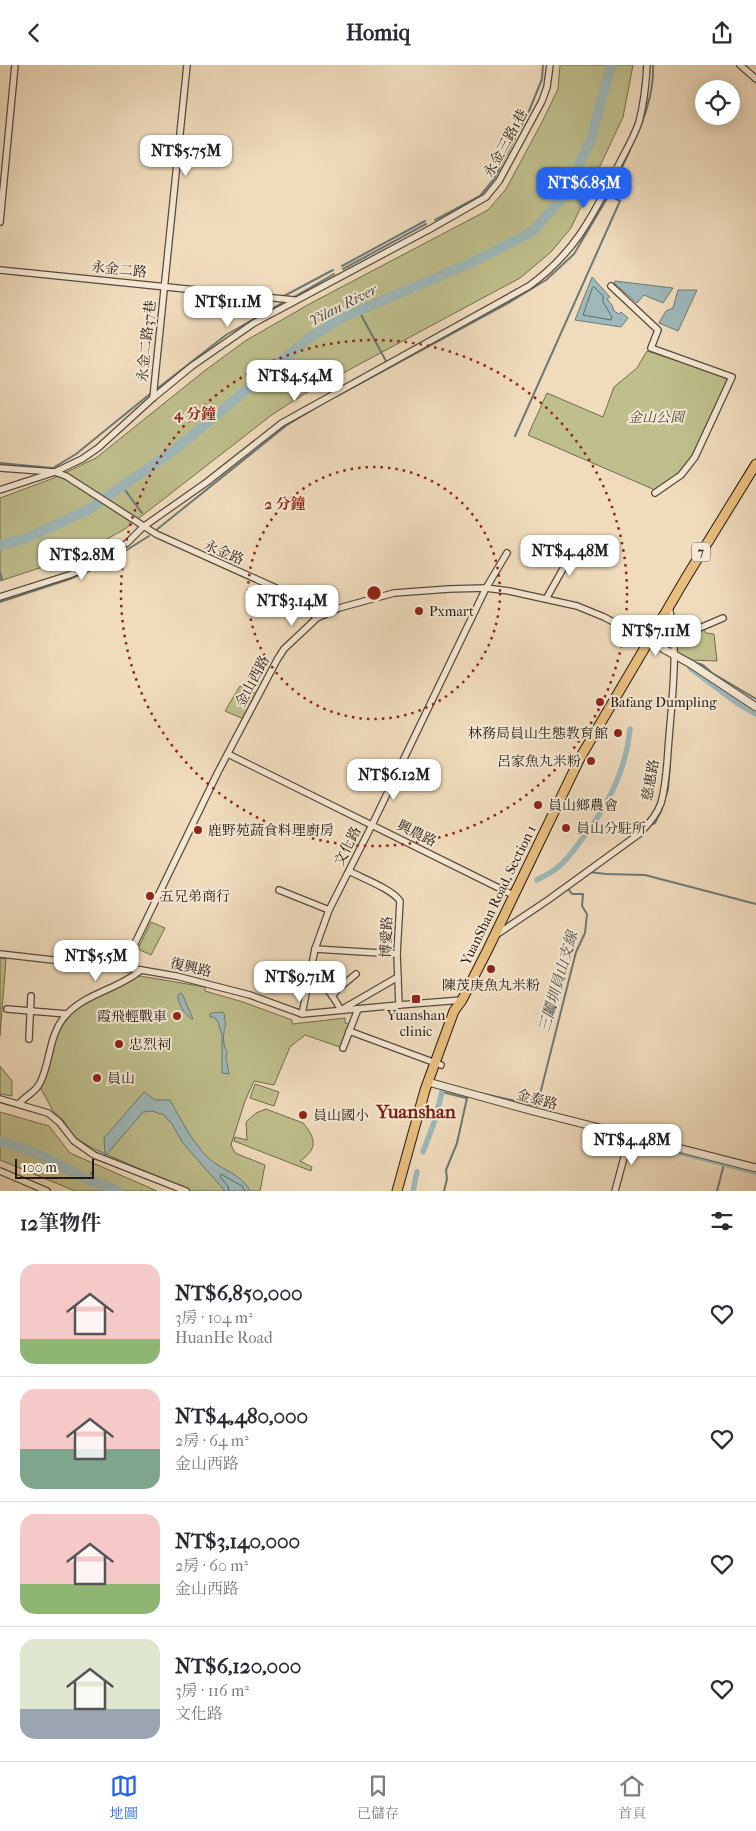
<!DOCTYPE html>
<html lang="zh-TW">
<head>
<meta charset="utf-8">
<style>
	body { margin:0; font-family:"IM FELL French Canon","Noto Serif TC",serif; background:#f2f2f3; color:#2b2b33; height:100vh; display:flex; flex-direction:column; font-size:19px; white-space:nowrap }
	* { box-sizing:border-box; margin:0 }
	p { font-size:16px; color:#7c7c81 }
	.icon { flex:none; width:28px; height:28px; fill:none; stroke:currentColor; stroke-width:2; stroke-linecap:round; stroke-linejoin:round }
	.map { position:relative; height:1126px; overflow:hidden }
	.details { display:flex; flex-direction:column; background:#fff; flex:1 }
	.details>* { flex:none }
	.controls { position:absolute; left:695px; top:15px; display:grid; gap:10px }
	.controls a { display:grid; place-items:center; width:45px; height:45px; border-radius:50%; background:#fff; box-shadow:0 2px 12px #0003; font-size:25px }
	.scale { position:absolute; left:15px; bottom:12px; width:79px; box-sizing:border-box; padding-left:5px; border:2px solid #221910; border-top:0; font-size:14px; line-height:18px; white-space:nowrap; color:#221910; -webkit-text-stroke:4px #f5e8d4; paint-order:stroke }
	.price { position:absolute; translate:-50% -42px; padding:0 11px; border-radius:10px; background:#fff; color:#222; font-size:16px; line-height:32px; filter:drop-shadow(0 1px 2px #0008) }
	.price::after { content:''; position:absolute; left:50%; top:30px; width:15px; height:11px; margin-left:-8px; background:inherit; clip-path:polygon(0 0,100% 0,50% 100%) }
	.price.on { background:#2563eb; color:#fff }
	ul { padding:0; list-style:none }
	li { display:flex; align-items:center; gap:15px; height:125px; padding:0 20px }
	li+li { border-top:1px solid #e1e1e2 }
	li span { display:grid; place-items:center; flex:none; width:140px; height:100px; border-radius:15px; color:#555 }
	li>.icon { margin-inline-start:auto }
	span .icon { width:60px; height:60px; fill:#fffc; stroke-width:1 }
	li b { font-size:21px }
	h2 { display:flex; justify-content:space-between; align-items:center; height:60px; padding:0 20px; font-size:21px }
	header { display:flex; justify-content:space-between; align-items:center; height:65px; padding:0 20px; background:#fff; font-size:22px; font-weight:700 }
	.menu { display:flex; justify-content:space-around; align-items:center; height:70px; border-top:1px solid #e1e1e2; background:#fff; font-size:14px; color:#7c7c81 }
	.menu a { display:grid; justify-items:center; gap:2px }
	.menu .on { color:#2563eb }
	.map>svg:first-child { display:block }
</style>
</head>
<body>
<header><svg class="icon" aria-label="back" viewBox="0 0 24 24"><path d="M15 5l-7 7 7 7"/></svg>Homiq<svg class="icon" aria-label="share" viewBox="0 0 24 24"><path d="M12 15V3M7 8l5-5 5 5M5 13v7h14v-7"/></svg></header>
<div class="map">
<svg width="756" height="1126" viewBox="0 0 756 1126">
	<rect width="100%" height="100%" fill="#f0dcbd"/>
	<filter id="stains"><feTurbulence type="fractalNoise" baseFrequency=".004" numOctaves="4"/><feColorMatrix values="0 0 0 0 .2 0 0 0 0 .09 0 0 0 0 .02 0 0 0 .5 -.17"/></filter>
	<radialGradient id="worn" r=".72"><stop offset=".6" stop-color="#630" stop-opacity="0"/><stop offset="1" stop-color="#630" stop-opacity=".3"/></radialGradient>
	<!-- green -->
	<g fill="#bfbf8d" stroke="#706c4e">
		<polygon points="560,0 633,0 623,52 571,163 551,187 520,213 306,328 273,349 125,464 76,491 0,516 0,433 54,413 96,393 203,307 245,276 313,237 488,145 506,124 542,57 558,24"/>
		<path d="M647,286L728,312C717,340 701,389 678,409C671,415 662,420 655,425L528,370L547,328L603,352L614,322L637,303Z"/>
		<polygon points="703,563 706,568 714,569 717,596 689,595 675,589 677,574"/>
		<polygon points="240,621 257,629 244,654 225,646"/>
		<polygon points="151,857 165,863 151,890 138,884"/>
		<polygon points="0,893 6,894 0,971"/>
		<path d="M140,911L205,922V926L243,937L292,955V959L345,953V958L349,959L340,982L305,970L290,982L274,1020L254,1016L245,1036L231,1080L235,1088L265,1100L260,1126H191L94,1084L74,1072L63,1055L53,1046L40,1022C46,1004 50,984 58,967C72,936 112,924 140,911Z"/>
		<polygon points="0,1001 12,1016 12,1031 0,1029"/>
		<polygon points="255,1019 279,1027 274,1041 250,1033"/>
		<path d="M266,1044L303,1058C317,1074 317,1085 300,1096L312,1102L311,1106L234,1076L235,1072L247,1075L246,1057L256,1048Z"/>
		<polygon points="0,1047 49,1061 70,1088 157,1126 75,1126 0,1095"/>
	</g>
	<!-- water -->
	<g fill="#9eb9bb" stroke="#6c7977">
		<polygon points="592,212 610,232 607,234 612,240 614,246 619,249 621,247 628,253 621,262 575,255"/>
		<polygon points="615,216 673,223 663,238 644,230 637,238 614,218"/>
		<polygon points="678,225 697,225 678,266 659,258 666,246 673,243"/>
		<path d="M181,928L183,931L193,954H191C184,947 178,941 178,930Z"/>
		<path d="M223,947L225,951L224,954L226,959C223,967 222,980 227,986L226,993L229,1009L222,1008V970L218,957L214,952H210V949L211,948Z"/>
		<path d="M144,1027L155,1035H170C181,1055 192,1076 208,1093C221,1105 242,1109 250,1126H225L182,1077L172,1059L164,1050L152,1046L143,1047L108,1088L105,1090L104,1073Z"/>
	</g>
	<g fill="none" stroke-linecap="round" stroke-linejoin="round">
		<!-- shore -->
		<g stroke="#606966" stroke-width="1">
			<polygon points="594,222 603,231 603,237 612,252 611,255 583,250 592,224"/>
			<polyline points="229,1126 228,1121 220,1112 221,1109 242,1121 245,1126"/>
		</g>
		<!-- stream -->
		<g stroke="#6c7977" stroke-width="2">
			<path d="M640,62C648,44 654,20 653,0"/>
			<polyline points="573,111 587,119"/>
			<polyline points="435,155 480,131 494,114 529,46 542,14 543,0"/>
			<polyline points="342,201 425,156"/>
			<polyline points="343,204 426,159"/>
			<polyline points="284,231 333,205"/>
			<polyline points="294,232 334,209"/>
			<polyline points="359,246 387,298"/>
			<polyline points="158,323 226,270 282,238"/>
			<polyline points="335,332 510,237 546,215 574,189 609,130 630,85"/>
			<polyline points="515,371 620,136 609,130"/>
			<polyline points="0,398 52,403"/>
			<polyline points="53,403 76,389 150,329"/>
			<polyline points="0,422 12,418"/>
			<polyline points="125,425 142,448"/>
			<polyline points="155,466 287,360 327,336"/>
			<polyline points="0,507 2,514"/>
			<polyline points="0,537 70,514 103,500 149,471"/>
			<polyline points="694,597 703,600 712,608 756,634"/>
			<polyline points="664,737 668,724 670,700"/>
			<polyline points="650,760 655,758 662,744"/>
			<polyline points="589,807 606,809 645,810 756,839"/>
			<polyline points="442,1027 466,1033"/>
			<polyline points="480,1028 537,1041 576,887 585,868 587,849 582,841 583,829 572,829 567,822"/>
			<polyline points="87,1114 93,1106"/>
			<polyline points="444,1126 447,1114 446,1105 457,1078 467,1033 470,1030"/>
			<polyline points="717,1126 724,1099"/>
		</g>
		<!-- canal -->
		<g stroke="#9eb9bb" stroke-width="5.5">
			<polyline points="690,603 737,638 756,649"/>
			<path d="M537,815C544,811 551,808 557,803C566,796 575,784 582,774C608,741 626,706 630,664"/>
			<polyline points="632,1075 756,1107"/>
			<polyline points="423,1087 435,1055 442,1027"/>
			<polyline points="413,1126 417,1107"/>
		</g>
		<!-- river -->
		<g stroke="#9eb9bb" stroke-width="10">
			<polyline points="0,480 27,473 88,445 173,386 309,273 344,252 473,197 532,167 565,130 591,74 611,0"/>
			<polyline points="0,1076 38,1089 87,1114 118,1126"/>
		</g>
		<!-- minor casing -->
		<g stroke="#564a3b" stroke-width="8">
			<g id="minor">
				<polyline points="740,0 756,14"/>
				<polyline points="0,157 15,0"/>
				<polyline points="0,205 294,235"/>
				<polyline points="611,221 658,265 651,283 732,312 695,392 681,410 655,428"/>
				<polyline points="153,333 187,0"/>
				<polyline points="0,403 55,407 66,411 156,469 287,528 317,553"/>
				<polyline points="0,425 55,407 82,394 98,383 153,333 192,301 254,258 430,164 486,132 499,116 542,36 547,22 550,0"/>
				<path d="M0,532L69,510L97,499L127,478L143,462L207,417L282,358L529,221C573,189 590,156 614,109C622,92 633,75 639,57C644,38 646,19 647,0"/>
				<polyline points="546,534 577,479"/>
				<polyline points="673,571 695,565 723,553"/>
				<polyline points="228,689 513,830"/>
				<path d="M349,806C362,813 392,824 400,836L397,889L399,940"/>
				<polyline points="279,825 329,845"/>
				<path d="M496,870L548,835L639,769C648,760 657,750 661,738C667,717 667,694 669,673C672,633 679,581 669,542"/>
				<polyline points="315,884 397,889"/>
				<polyline points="0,889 141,905 176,911 250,930 302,949 399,940 462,935"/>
				<polyline points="123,903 218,707 277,595 284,584 317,553 339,543 394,528 449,524 486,523 509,526 577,541 604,552 649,576"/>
				<path d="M310,905C323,916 333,931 341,945L398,912"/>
				<polyline points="332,931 338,924 356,909"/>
				<polyline points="7,944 67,949"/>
				<polyline points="302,949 315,884 329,845 372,760 486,523 507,488"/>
				<polyline points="349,966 441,1000"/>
				<polyline points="29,974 31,931"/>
				<polyline points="343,983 358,944"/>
				<polyline points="0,1034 48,1048 59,1057 74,1076 94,1090 186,1126"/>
				<path d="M19,1039C25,1031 35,1028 40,1018C51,997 48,970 66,950C86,928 119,924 141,905"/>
				<polyline points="0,1106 47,1126"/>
				<polyline points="615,1126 630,1070"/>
			</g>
		</g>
		<!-- tertiary casing -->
		<g stroke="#564a3b" stroke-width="9">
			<g id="tertiary">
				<polyline points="649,576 691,599 756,642"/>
				<polyline points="428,1017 533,1046 756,1103"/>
			</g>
		</g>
		<!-- primary casing -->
		<g stroke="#221910" stroke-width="11">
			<polyline id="primary" points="397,1126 425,1025 454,946 462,935 488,884 580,693 687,511 756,399"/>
		</g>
		<!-- minor -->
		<use href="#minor" stroke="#f5e8d4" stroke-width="5.5"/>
		<!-- tertiary -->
		<use href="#tertiary" stroke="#f5e8d4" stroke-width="7"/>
		<!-- primary -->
		<use href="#primary" stroke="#e8be7e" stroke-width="9"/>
	</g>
	<!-- distance rings -->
	<g fill="none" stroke="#8f2418" stroke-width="2.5" stroke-dasharray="2.5 5">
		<circle cx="374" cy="528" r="126"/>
		<circle cx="374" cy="528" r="253"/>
	</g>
	<!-- markers -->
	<g fill="#8f2418" stroke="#f5e8d4" stroke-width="2">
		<circle cx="419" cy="546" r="5"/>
		<circle cx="600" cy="637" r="5"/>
		<circle cx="618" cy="668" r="5"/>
		<circle cx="591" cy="696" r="5"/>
		<circle cx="538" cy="740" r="5"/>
		<circle cx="566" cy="763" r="5"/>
		<circle cx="198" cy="765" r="5"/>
		<circle cx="150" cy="831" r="5"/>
		<circle cx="491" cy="904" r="5"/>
		<rect x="411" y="929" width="10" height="10" rx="2.5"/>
		<circle cx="177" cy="951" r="5"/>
		<circle cx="119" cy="979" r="5"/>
		<circle cx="97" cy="1013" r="5"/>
		<circle cx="303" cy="1050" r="5"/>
	</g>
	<g text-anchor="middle" stroke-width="4" stroke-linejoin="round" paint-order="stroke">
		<!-- shield labels -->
		<rect fill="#f5e8d4" stroke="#61574b" stroke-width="1" x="692" y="477.5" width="18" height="19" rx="4"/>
		<g font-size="12" font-weight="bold" fill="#221910">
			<text x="701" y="491">7</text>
		</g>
		<!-- street labels -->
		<g font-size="14" fill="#221910" stroke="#f5e8d4">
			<text transform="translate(505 78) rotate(-61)" y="5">永金三路1巷</text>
			<text transform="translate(119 204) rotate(6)" y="5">永金二路</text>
			<text transform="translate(146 276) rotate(-84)" y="5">永金二路37巷</text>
			<text transform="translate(224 487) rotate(23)" y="5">永金路</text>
			<text transform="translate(252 616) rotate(-62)" y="5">金山西路</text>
			<text transform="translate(650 715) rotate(-80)" y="5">慈惠路</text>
			<text transform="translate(417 768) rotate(26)" y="5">興農路</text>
			<text transform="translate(347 781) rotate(-63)" y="5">文化路</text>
			<text transform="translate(498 830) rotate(-64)" y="5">YuanShan Road, Section 1</text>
			<text transform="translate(386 872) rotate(-87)" y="5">博愛路</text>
			<text transform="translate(191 902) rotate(13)" y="5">復興路</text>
			<text transform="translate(537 1034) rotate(15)" y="5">金泰路</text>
		</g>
		<!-- park labels -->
		<g font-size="14" font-style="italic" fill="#514b36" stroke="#f5e8d4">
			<text x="656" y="357">金山公園</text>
		</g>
		<!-- poi labels -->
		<g font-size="14" fill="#221910" stroke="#f5e8d4" text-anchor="start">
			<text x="429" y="551">Pxmart</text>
			<text x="610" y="642">Bafang Dumpling</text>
			<text x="608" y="673" text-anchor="end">林務局員山生態教育館</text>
			<text x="581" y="701" text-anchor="end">呂家魚丸米粉</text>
			<text x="548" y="745">員山鄉農會</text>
			<text x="576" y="768">員山分駐所</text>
			<text x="208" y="770">鹿野苑蔬食料理廚房</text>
			<text x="160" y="836">五兄弟商行</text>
			<text x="491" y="925" text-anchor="middle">陳茂庚魚丸米粉</text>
			<text x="416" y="955" text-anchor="middle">Yuanshan<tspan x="416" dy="16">clinic</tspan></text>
			<text x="167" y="956" text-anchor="end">霞飛輕戰車</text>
			<text x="129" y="984">忠烈祠</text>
			<text x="107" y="1018">員山</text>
			<text x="313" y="1055">員山國小</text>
		</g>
		<!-- water labels -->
		<g font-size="15" font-style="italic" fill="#4d514c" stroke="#f5e8d4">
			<text transform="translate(343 240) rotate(-27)" y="5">Yilan River</text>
			<text transform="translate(558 917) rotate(-74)" y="5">三鬮圳員山支線</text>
		</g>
		<!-- district labels -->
		<g font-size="19" font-weight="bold" fill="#7a1f14" stroke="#f5e8d4">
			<text x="416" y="1053">Yuanshan</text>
		</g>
	</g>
	<circle cx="374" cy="528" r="8" fill="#8f2418" stroke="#f5e8d4" stroke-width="2.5"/>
	<g font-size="15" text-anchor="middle" font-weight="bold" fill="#8f2418" stroke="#f5e8d4" stroke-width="4" stroke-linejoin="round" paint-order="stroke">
		<text x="195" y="354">4 分鐘</text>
		<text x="285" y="444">2 分鐘</text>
	</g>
	<rect width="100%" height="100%" filter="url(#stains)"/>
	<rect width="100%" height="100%" fill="url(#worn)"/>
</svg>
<div class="controls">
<a><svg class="icon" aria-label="locate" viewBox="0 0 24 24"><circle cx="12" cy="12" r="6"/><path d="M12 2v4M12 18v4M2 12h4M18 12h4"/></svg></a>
</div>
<div class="scale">100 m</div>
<b class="price" style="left:186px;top:112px">NT$5.75M</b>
<b class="price on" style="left:584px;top:144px">NT$6.85M</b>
<b class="price" style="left:228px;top:263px">NT$11.1M</b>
<b class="price" style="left:295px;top:337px">NT$4.54M</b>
<b class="price" style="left:570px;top:512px">NT$4.48M</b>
<b class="price" style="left:82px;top:516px">NT$2.8M</b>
<b class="price" style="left:292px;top:562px">NT$3.14M</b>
<b class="price" style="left:656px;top:592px">NT$7.11M</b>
<b class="price" style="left:394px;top:736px">NT$6.12M</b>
<b class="price" style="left:96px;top:917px">NT$5.5M</b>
<b class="price" style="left:300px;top:938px">NT$9.71M</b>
<b class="price" style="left:632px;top:1101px">NT$4.48M</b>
</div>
<section class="details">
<h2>12筆物件<svg class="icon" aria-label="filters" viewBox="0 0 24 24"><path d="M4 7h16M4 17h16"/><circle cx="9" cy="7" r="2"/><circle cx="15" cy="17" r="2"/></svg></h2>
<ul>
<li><span style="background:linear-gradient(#f6c9c9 75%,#8fb573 0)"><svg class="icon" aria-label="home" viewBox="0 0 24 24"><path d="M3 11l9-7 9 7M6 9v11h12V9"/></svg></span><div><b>NT$6,850,000</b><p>3房 · 104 m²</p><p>HuanHe Road</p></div><svg class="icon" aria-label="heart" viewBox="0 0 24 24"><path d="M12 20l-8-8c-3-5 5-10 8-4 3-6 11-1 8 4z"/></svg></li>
<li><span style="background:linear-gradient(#f6c9c9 60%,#7fa58c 0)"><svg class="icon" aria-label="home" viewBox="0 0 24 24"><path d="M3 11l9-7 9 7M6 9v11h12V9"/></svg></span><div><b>NT$4,480,000</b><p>2房 · 64 m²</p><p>金山西路</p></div><svg class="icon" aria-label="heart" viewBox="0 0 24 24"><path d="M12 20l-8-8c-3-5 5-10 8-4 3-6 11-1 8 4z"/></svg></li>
<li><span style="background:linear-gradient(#f6c9c9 70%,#8fb573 0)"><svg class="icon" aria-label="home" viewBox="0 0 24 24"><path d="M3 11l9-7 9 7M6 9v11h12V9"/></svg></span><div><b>NT$3,140,000</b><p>2房 · 60 m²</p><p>金山西路</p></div><svg class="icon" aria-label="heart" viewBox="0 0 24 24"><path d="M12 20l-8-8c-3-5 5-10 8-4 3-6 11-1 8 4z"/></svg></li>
<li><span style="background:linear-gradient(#dfe7d0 70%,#9aa5b1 0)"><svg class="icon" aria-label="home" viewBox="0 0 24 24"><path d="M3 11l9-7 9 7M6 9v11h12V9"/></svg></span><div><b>NT$6,120,000</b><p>3房 · 116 m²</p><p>文化路</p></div><svg class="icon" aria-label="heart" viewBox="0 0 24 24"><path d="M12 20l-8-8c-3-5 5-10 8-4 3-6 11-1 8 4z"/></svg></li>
</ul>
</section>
<nav class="menu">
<a class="on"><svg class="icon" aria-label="map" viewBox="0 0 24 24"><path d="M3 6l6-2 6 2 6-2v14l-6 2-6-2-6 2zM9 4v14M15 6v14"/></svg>地圖</a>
<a><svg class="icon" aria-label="saved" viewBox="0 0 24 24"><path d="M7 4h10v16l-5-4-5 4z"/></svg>已儲存</a>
<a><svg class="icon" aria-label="home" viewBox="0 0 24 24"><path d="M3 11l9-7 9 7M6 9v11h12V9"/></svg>首頁</a>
</nav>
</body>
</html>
